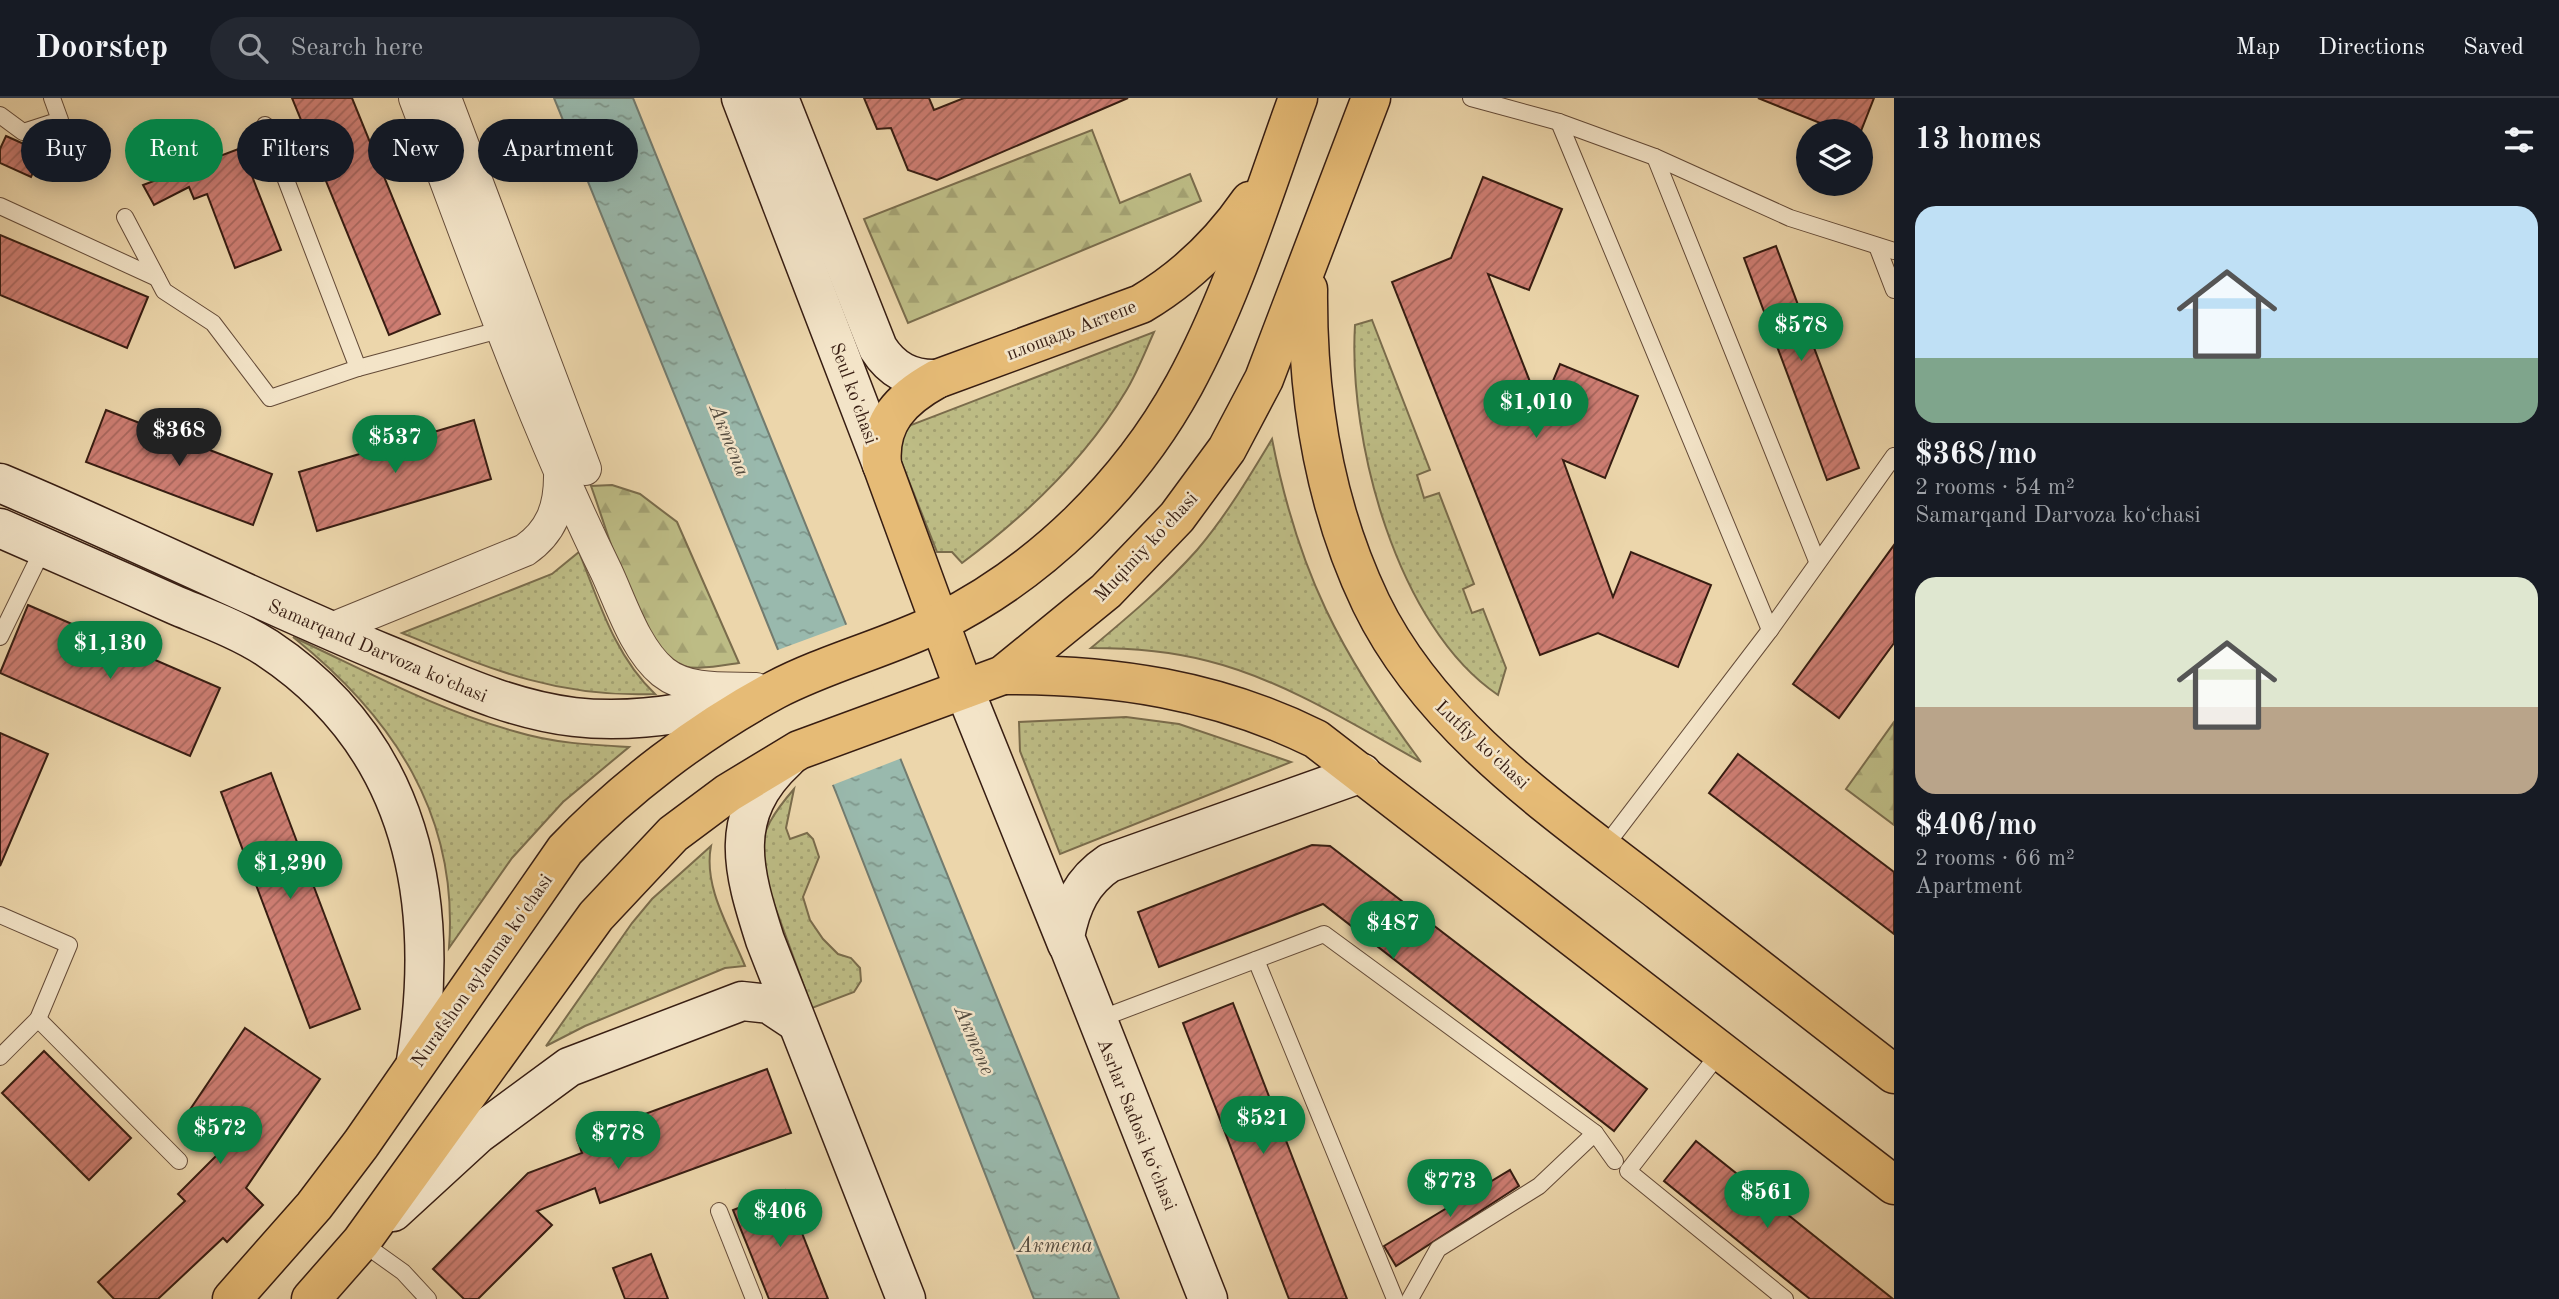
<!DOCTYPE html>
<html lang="en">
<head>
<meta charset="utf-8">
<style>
	body { margin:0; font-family:"Old Standard TT",serif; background:#242831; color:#f1f3f6; height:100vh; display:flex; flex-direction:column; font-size:26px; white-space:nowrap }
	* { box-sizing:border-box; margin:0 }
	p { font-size:23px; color:#9ea1a6 }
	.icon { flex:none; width:38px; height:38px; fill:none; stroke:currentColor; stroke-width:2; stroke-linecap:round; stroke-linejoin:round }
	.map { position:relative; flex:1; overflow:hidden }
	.sheet { display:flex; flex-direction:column; background:#171b24; width:665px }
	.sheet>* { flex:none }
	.guide { position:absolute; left:21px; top:21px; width:665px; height:63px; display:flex; gap:14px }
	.buttons { position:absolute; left:1796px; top:21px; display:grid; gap:14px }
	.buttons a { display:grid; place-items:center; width:77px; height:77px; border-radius:50%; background:#171b24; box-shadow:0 4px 18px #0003; font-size:35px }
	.price { position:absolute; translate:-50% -60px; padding:0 16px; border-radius:24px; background:#0b8043; color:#fff; font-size:23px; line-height:46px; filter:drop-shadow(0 2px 4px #0008) }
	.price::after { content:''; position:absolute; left:50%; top:42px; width:21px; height:16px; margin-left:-10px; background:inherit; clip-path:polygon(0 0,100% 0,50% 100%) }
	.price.current { background:#222; color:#fff }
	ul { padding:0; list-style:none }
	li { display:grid; align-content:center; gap:14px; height:371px; padding:0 21px }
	li span { display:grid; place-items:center; height:217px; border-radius:21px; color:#555 }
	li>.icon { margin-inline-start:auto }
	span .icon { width:126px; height:126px; fill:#fffc; stroke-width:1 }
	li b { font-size:30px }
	h2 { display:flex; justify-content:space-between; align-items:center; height:84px; padding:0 21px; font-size:30px }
	.chip { padding:0 24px; border-radius:32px; background:#171b24; box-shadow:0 4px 18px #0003; font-size:24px; line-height:63px }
	.chip.current { background:#0b8043; color:#fff }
	header { display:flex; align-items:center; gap:42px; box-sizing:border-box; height:98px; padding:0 35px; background:#171b24; border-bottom:2px solid #363941 }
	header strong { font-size:33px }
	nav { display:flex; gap:38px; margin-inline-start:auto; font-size:24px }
	.search { width:490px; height:63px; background:#242831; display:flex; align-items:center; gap:18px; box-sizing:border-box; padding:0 24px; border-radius:38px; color:#9ea1a6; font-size:26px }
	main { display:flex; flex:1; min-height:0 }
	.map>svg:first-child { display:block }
</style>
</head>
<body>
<header>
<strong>Doorstep</strong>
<div class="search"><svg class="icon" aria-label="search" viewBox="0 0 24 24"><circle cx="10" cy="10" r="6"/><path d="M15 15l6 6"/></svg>Search here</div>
<nav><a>Map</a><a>Directions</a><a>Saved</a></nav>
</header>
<main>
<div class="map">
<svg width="1894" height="1201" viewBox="0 0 1894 1201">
	<defs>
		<pattern id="grass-dots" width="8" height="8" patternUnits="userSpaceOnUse" patternTransform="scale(1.75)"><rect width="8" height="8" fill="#bdbc85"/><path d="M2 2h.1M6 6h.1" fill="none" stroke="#a3a172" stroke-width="1.8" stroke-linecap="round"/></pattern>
		<pattern id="forest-firs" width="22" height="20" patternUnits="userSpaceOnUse" patternTransform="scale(1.75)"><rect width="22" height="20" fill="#bdbc85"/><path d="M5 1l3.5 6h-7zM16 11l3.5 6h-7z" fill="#a3a172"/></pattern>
		<pattern id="water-ripples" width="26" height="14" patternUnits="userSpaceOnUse" patternTransform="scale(1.75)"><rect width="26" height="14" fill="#99b9ad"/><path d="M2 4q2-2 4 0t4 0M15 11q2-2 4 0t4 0" fill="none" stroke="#7e968b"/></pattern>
		<pattern id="building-hatch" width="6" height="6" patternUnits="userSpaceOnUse" patternTransform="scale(1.75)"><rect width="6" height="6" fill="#cd7d72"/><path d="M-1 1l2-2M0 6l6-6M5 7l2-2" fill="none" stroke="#a7665c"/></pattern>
	</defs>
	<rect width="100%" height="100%" fill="#ecd6ab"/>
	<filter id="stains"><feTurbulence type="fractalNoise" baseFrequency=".00286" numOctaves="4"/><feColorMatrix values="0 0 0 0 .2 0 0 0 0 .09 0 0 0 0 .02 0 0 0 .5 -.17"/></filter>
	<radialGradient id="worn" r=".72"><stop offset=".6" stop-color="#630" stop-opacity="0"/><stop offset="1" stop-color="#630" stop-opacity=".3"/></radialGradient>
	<!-- grass -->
	<g fill="url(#grass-dots)" stroke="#7a6c4c" stroke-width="2">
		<path d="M1372,222L1430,372L1417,377L1424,400L1439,395L1474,486L1463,491L1472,515L1483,511L1506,570L1498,597C1397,529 1348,343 1355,227Z"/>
		<path d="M1154,234C1145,254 1137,275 1126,293C1086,360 1024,419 962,465L952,454H937L899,358L904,333L911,327Z"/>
		<path d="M1272,341C1298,474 1340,555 1421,664C1355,627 1281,581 1208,563C1170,553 1131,550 1091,550C1128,519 1165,488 1197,452C1226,418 1249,379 1272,341Z"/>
		<path d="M579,454C599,504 615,558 655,596C557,600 490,571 402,535L552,476Z"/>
		<path d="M293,539C366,573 439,613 517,634C553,645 591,647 629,649L563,704L512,760L449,850C459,717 393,619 293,539Z"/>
		<polygon points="1126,619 1179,626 1291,664 1060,756 1020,653 1019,624"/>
		<path d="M794,691L786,730L790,741L807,735L813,741L819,759L803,799L810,822L823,841L838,856L851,860L860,870L861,883L854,894L812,910L758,762C762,732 774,714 794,691Z"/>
		<path d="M711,748C703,789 730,831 745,868L725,870L585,928L546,948L632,825L652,801Z"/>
	</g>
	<!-- forest -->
	<g fill="url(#forest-firs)" stroke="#7a6c4c" stroke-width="2">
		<polygon points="1092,32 1120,105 1190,76 1201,103 908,225 864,121"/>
		<path d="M612,387L640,396L677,424L739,565C719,568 687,575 670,563C637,542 606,428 591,388Z"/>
		<polygon points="1894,624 1894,727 1846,691"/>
	</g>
	<!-- water -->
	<polygon fill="url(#water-ripples)" stroke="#727b6f" stroke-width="2" points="554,0 633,0 1119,1201 1034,1201 837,697"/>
	<!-- pier -->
	<polygon fill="#ecd6ab" points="848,526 902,660 830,688 775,553"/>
	<!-- building -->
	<g fill="url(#building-hatch)" stroke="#371d12" stroke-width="2">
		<polygon points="292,0 352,0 440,216 389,237"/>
		<polygon points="864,0 929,0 934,12 964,0 1128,0 937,82 908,72 891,30 877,31"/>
		<polygon points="1758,0 1874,0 1861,33 1840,33"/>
		<polygon points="6,38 42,54 31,79 0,65 0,51"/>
		<polygon points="241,50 281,152 235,170 207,96 194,101 189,89 154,107 143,87"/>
		<polygon points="1483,79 1562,111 1529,192 1488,176 1541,312 1560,266 1638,298 1605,380 1563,362 1613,499 1631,454 1711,487 1678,569 1598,535 1540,557 1392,184 1451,160"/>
		<polygon points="0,137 148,199 127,250 0,197"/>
		<polygon points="1776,148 1859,370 1827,382 1744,160"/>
		<polygon points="106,312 272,376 253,427 86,364"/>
		<polygon points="474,322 491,381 317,433 299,374"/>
		<polygon points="1894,447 1894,545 1839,620 1793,586"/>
		<polygon points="28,507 220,590 190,658 0,575"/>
		<polygon points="0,635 48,656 0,768"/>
		<polygon points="1738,656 1894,774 1894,836 1709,695"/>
		<polygon points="271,675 360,911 310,930 221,694"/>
		<polygon points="1312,747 1330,748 1647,991 1614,1033 1323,806 1159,869 1138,814"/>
		<polygon points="1233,905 1347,1201 1289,1201 1183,925"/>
		<polygon points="245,930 320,981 246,1090 263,1107 227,1144 223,1140 158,1201 114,1201 98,1184 185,1103 178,1096 227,1047 185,1019"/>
		<polygon points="44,953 131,1040 89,1082 2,995"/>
		<polygon points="767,971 791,1035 600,1105 595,1090 537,1113 552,1127 478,1201 464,1201 433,1171 528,1075 582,1055 577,1041"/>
		<polygon points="1696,1043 1893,1201 1810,1201 1664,1083"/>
		<polygon points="1510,1072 1519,1088 1396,1168 1384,1148"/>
		<polygon points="785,1092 828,1201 769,1201 733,1112"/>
		<polygon points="651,1156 668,1201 625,1201 613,1170"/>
	</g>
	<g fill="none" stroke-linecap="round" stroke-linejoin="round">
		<!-- lane casing -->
		<g stroke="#644b38" stroke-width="18">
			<g id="lane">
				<polyline points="1471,0 1559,24 1655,59 1790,120 1894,153"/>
				<polyline points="0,17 23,34 60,22 52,0"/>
				<polyline points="1559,24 1770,532"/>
				<polyline points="265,27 358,270 503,231"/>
				<polyline points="1655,59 1817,463"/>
				<polyline points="0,108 157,180"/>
				<polyline points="125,119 164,193 213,225 270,300 358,270"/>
				<polyline points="1877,148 1894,192"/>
				<polyline points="0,539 44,449"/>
				<polyline points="1603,751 1770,532 1894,358"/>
				<polyline points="0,817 69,847 38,921 0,959"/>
				<polyline points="1256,862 1395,1201"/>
				<polyline points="38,921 179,1063"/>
				<polyline points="1097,922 1324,836 1595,1035"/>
				<polyline points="1721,953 1628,1073 1785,1201"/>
				<polyline points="719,1113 754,1201"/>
				<polyline points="361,1144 403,1174 428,1201"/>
				<polyline points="1410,1201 1438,1151 1539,1088 1595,1035 1615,1063"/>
			</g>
		</g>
		<!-- street casing -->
		<g stroke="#644b38" stroke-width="34">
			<g id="street">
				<path d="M415,0C475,159 531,320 606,473C621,505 635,551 663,574C688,594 726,590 756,591"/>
				<polyline points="445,0 585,371"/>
				<path d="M329,532L525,452C551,434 560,410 560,379"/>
			</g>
		</g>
		<!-- secondary casing -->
		<g stroke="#371d12" stroke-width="41">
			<g id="secondary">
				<polyline points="741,0 882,367"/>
				<path d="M779,0L878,250C892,272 911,282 937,281"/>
				<path d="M0,385C129,439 254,501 383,555C445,580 506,611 574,619C635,626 697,615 757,597"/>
				<path d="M0,430C59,456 117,481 175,507C206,520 239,532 267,550C412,646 442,800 416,963"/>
				<polyline points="964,591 1067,846"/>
				<path d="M787,661C726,717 743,773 765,842L906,1201"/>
				<polyline points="393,1114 478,1036 569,969 742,903 769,906 796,924"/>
				<path d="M1208,1201L1065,839C1071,807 1082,783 1109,765L1362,675"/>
			</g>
		</g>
		<!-- primary casing -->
		<g stroke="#371d12" stroke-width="41">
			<g id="primary">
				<path d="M1308,191C1307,299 1324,407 1371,505C1431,629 1554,712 1660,794C1738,855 1816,915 1894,976"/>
				<path d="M1003,577C1113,576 1217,592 1316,641L1894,1087"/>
				<path d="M964,591L882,367C878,324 901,301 937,281L1141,206C1185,180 1221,145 1250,103"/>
				<path d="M232,1201L314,1108L361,1046L565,752C624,690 699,633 775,592C824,566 886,550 938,525C1041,474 1129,387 1184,287C1233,197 1263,96 1298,0"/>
				<polyline points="311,1201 361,1144 596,818 673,736 728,695 799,652 1003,577 1106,493 1177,419 1227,351 1264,281 1371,0"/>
			</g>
		</g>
		<!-- lane -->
		<use href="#lane" stroke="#f3e4c8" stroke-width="16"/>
		<!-- street -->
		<use href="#street" stroke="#f3e4c8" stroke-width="32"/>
		<!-- secondary -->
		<use href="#secondary" stroke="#f3e4c8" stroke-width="38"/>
		<!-- primary -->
		<use href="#primary" stroke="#e6bb76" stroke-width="38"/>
	</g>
	<g text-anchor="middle" stroke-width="5" stroke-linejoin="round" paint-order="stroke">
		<!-- street labels -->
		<g font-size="19" fill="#371d12" stroke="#f3e4c8">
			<text transform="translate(1071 231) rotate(-21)" y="7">площадь Актепе</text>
			<text transform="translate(855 295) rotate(70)" y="7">Seul ko'chasi</text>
			<text transform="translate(1145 448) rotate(-47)" y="7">Muqimiy ko'chasi</text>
			<text transform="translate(378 552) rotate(23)" y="7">Samarqand Darvoza koʻchasi</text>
			<text transform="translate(1483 646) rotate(43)" y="7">Lutfiy ko'chasi</text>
			<text transform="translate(481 872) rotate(-55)" y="7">Nurafshon aylanma ko'chasi</text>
			<text transform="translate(1138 1026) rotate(68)" y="7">Asrlar Sadosi ko‘chasi</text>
		</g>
		<!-- water labels -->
		<g font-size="21" font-style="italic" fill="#544c40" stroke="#f3e4c8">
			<text transform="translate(730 342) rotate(68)" y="7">Актепа</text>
			<text transform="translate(975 942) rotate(67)" y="7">Актепе</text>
			<text x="1055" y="1154">Актепа</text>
		</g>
	</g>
	<rect width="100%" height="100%" filter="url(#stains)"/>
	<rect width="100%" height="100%" fill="url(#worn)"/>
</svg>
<div class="buttons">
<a><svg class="icon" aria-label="layers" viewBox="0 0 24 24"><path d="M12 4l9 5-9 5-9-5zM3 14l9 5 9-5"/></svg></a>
</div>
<b class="price" style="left:1801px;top:265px">$578</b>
<b class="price" style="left:1536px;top:342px">$1,010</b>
<b class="price current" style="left:179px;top:370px">$368</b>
<b class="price" style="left:395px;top:377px">$537</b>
<b class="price" style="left:110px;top:583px">$1,130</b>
<b class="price" style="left:290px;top:803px">$1,290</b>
<b class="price" style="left:1393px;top:863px">$487</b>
<b class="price" style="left:1263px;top:1058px">$521</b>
<b class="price" style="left:220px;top:1068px">$572</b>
<b class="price" style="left:618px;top:1073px">$778</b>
<b class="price" style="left:1450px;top:1121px">$773</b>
<b class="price" style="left:1767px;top:1132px">$561</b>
<b class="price" style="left:780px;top:1151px">$406</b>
<div class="guide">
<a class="chip">Buy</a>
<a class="chip current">Rent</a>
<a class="chip">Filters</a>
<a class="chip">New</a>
<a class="chip">Apartment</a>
</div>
</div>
<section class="sheet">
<h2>13 homes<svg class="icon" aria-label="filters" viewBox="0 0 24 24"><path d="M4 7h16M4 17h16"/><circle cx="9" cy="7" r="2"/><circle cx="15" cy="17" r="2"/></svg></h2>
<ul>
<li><span style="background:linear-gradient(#bfe0f5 70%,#7fa58c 0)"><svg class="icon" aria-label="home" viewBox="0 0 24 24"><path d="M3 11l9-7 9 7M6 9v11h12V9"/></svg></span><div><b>$368/mo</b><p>2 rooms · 54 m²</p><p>Samarqand Darvoza koʻchasi</p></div></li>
<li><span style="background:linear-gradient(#dfe7d0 60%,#b9a48a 0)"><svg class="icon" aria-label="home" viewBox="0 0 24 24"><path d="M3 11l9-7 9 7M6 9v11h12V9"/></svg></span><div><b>$406/mo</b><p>2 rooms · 66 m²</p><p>Apartment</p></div></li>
</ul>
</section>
</main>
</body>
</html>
